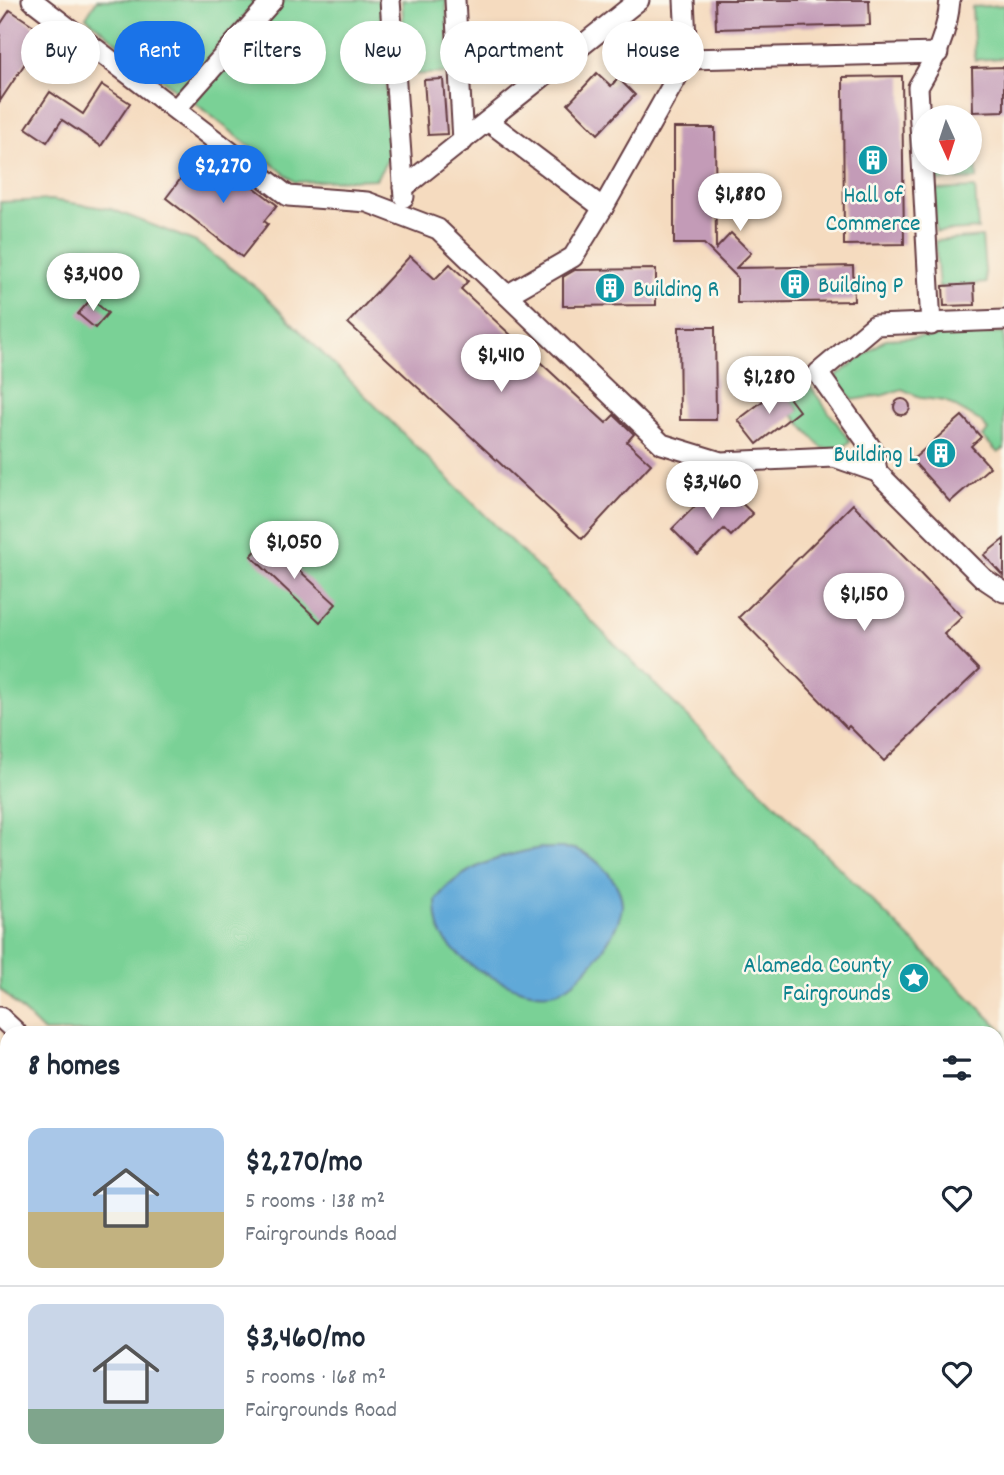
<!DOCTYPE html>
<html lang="en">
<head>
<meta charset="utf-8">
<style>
	body { margin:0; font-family:Dekko,sans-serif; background:#f6f6f7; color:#1f2937; height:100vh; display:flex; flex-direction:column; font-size:26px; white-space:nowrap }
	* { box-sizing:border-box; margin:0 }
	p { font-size:23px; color:#747a83 }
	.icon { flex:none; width:38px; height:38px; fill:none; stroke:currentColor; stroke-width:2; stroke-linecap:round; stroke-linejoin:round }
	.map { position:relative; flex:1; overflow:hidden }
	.drawer { position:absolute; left:0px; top:1026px; width:1004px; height:450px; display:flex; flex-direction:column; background:#fff; border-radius:21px 21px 0 0; box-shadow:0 4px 10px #0003 }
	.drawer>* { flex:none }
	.hud { position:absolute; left:21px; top:21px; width:962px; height:63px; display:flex; gap:14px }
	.needle { width:46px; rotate:177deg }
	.tools { position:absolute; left:912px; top:105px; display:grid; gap:14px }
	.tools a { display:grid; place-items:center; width:70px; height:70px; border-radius:50%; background:#fff; box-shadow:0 4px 10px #0003; font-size:35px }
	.price { position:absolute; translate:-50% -60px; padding:0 16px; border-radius:24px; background:#fff; color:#222; font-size:23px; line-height:46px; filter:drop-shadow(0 2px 4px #0008) }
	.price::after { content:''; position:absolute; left:50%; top:42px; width:21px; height:16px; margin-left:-10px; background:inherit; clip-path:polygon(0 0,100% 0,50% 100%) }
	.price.selected { background:#1a73e8; color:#fff }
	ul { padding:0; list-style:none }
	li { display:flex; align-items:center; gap:21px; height:175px; padding:0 28px }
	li+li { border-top:2px solid #e0e1e3 }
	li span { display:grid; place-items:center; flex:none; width:196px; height:140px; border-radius:14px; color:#555 }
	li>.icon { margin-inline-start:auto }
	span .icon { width:84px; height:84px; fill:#fffc; stroke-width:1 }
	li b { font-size:30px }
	h2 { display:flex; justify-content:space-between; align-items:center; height:84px; padding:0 28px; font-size:30px }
	.tag { padding:0 24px; border-radius:32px; background:#fff; box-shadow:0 4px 10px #0003; font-size:24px; line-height:63px }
	.tag.selected { background:#1a73e8; color:#fff }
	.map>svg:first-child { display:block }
</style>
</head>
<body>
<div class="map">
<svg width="1004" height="1475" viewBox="0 0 1004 1475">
	<rect width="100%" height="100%" fill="#fbf7ec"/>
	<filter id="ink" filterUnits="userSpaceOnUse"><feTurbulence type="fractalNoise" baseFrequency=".0143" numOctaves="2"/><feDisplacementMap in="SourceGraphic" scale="14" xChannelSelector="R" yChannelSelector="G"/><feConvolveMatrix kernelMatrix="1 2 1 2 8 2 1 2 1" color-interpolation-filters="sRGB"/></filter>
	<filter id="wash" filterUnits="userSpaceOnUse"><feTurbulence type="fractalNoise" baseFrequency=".00686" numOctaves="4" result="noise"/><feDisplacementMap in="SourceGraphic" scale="28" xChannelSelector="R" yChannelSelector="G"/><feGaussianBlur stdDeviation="1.57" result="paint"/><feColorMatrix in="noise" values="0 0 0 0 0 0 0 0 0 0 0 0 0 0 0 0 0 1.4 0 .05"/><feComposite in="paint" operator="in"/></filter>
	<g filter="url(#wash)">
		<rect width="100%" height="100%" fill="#f5dbbf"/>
		<!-- green -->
		<g fill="#7ad196" stroke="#627860" stroke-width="2">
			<polygon points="97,0 258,0 179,93 86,17"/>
			<polygon points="286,0 380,0 391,154 376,179 295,182 194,102 279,4"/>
			<polygon points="402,0 446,0 450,73 406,75"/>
			<polygon points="1004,5 1004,58 975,60 972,7"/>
			<polygon points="970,118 974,118 977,179 935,181 934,163 970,163"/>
			<polygon points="975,188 978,229 936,232 933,190"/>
			<polygon points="51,200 111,209 196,242 257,288 1004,1032 1004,1389 998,1399 998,1032 44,1032 0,989 0,202"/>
			<polygon points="982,237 986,283 939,287 935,241"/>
			<polygon points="1004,333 1004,449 998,453 983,437 988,430 980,421 945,401 922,398 902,389 884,395 853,400 835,377 886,339"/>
			<polygon points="801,374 850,441 840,450 822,448 793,415 799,410 781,387"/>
			<polygon points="479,1468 931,1468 922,1475 490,1475"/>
		</g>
		<!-- water -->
		<path fill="#60a9d8" stroke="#556482" stroke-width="2" d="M541,848C552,849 568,846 578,850C597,857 623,884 622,906C620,933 579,990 551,993C528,996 506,984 486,974C472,968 446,946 440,931C437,921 436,910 436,900C459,867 503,855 541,848Z"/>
		<g id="blocks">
			<!-- building -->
			<g fill="#c39bb7">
				<polygon points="715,0 869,0 870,25 716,29"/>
				<polygon points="10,10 67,48 52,71 30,56 0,101 0,25"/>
				<polygon points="1004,67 1004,111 973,112 972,68"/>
				<polygon points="597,73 611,86 618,78 635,95 598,134 568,104"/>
				<polygon points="902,76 904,244 844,245 843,77"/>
				<polygon points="443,79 447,134 428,135 424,80"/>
				<polygon points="102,85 130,103 101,146 62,120 47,142 26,128 50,92 83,114"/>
				<polygon points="674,128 715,128 716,249 731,233 751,253 736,268 853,266 854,301 737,303 737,277 704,244 674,244"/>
				<polygon points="217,159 277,205 264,221 268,224 242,257 166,198 195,160 208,170"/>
				<polygon points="410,256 435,279 450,264 468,281 461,289 606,423 614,415 634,434 627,442 651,464 582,539 348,323"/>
				<polygon points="656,269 656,305 563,306 563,277 575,270"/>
				<polygon points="974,284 975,305 944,306 943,286"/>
				<polygon points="91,299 108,313 95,328 78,314"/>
				<polygon points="679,327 715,327 716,420 680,420"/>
				<polygon points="781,387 799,411 757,444 738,420"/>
				<circle cx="902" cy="407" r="8"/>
				<polygon points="962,416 981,437 971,446 990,467 950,502 912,460"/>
				<polygon points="728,490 753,514 731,536 724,529 698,555 672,529 703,498 711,506"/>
				<polygon points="853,504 962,617 944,634 979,670 884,761 849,726 847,728 739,617"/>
				<polygon points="1004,539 1004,577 984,555"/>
				<polygon points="266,540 336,604 320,622 251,556"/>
			</g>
		</g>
	</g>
	<g filter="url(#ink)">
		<use href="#blocks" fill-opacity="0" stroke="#643b41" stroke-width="2"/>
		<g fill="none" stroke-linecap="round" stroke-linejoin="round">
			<!-- minor casing -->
			<g stroke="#643b41" stroke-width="23">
				<g id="minor">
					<polyline points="32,0 288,196 367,202 438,229 662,444 721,462 834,457 877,472 983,578 1004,592"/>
					<polyline points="390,0 404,197"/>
					<polyline points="455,0 463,141"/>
					<polyline points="687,59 938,53"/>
					<polyline points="176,109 273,0"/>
					<polyline points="488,121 603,208"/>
					<polyline points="403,188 639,0"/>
					<polyline points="507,295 573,257 603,208 687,59 684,0"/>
					<path d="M931,325L918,87C936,57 947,35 950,0"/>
					<polyline points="877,472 874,452 818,373 875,325 1004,320"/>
					<polyline points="0,1017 16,1032"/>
					<polyline points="0,1374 7,1366"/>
					<polyline points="453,1468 460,1475"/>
				</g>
			</g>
			<!-- minor -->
			<use href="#minor" stroke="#fff" stroke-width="19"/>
		</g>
	</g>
	<!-- icons -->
	<defs>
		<g id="building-disc" transform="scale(1.575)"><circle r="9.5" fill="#0f9aa8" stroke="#fbf7ec"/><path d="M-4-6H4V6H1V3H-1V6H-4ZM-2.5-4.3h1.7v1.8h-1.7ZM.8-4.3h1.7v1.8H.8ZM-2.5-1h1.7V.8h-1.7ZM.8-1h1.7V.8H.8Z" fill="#fff"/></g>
		<g id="sight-disc" transform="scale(1.575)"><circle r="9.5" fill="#0f9aa8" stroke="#fbf7ec"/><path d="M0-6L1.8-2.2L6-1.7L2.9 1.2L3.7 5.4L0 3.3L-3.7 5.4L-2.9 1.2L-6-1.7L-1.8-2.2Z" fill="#fff"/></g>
	</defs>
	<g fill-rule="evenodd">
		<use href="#building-disc" x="873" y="160"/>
		<use href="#building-disc" x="795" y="284"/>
		<use href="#building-disc" x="610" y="288"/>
		<use href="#building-disc" x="941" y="453"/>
		<use href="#sight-disc" x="914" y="978"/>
	</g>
	<g text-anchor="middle" stroke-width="5" stroke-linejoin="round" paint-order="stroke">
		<!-- culture labels -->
		<g font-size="24" fill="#0d838f" stroke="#fbf7ec" text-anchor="start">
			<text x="873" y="202" text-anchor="middle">Hall of<tspan x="873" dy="28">Commerce</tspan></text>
			<text x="818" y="292">Building P</text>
			<text x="633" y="296">Building R</text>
			<text x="918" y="461" text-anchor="end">Building L</text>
			<text x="891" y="972" text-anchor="end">Alameda County<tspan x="891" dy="28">Fairgrounds</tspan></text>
		</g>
	</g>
</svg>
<div class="tools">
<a><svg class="needle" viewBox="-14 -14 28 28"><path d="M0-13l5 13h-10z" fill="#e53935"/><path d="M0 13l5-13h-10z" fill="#747a83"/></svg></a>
</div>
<b class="price selected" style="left:223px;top:205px">$2,270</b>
<b class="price" style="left:740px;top:233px">$1,880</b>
<b class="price" style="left:93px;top:313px">$3,400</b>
<b class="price" style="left:501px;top:394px">$1,410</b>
<b class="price" style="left:769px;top:416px">$1,280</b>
<b class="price" style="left:712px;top:521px">$3,460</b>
<b class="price" style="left:294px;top:581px">$1,050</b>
<b class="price" style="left:864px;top:633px">$1,150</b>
<div class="hud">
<a class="tag">Buy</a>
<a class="tag selected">Rent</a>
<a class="tag">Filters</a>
<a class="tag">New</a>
<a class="tag">Apartment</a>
<a class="tag">House</a>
</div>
<section class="drawer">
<h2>8 homes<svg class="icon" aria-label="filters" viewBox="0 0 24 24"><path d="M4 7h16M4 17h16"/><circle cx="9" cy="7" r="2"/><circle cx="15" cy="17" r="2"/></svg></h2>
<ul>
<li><span style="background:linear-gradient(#a9c7e8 60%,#c2b280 0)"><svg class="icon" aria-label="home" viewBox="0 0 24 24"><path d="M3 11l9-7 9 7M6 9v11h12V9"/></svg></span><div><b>$2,270/mo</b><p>5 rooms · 138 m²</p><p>Fairgrounds Road</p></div><svg class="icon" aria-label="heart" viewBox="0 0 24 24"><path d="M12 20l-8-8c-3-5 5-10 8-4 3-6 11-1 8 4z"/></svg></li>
<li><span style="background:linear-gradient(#c9d6e8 75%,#7fa58c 0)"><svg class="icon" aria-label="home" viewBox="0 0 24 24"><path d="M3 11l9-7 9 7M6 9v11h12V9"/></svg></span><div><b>$3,460/mo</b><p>5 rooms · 168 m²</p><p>Fairgrounds Road</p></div><svg class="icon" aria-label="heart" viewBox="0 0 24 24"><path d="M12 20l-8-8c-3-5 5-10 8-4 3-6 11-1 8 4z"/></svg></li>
</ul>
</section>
</div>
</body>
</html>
